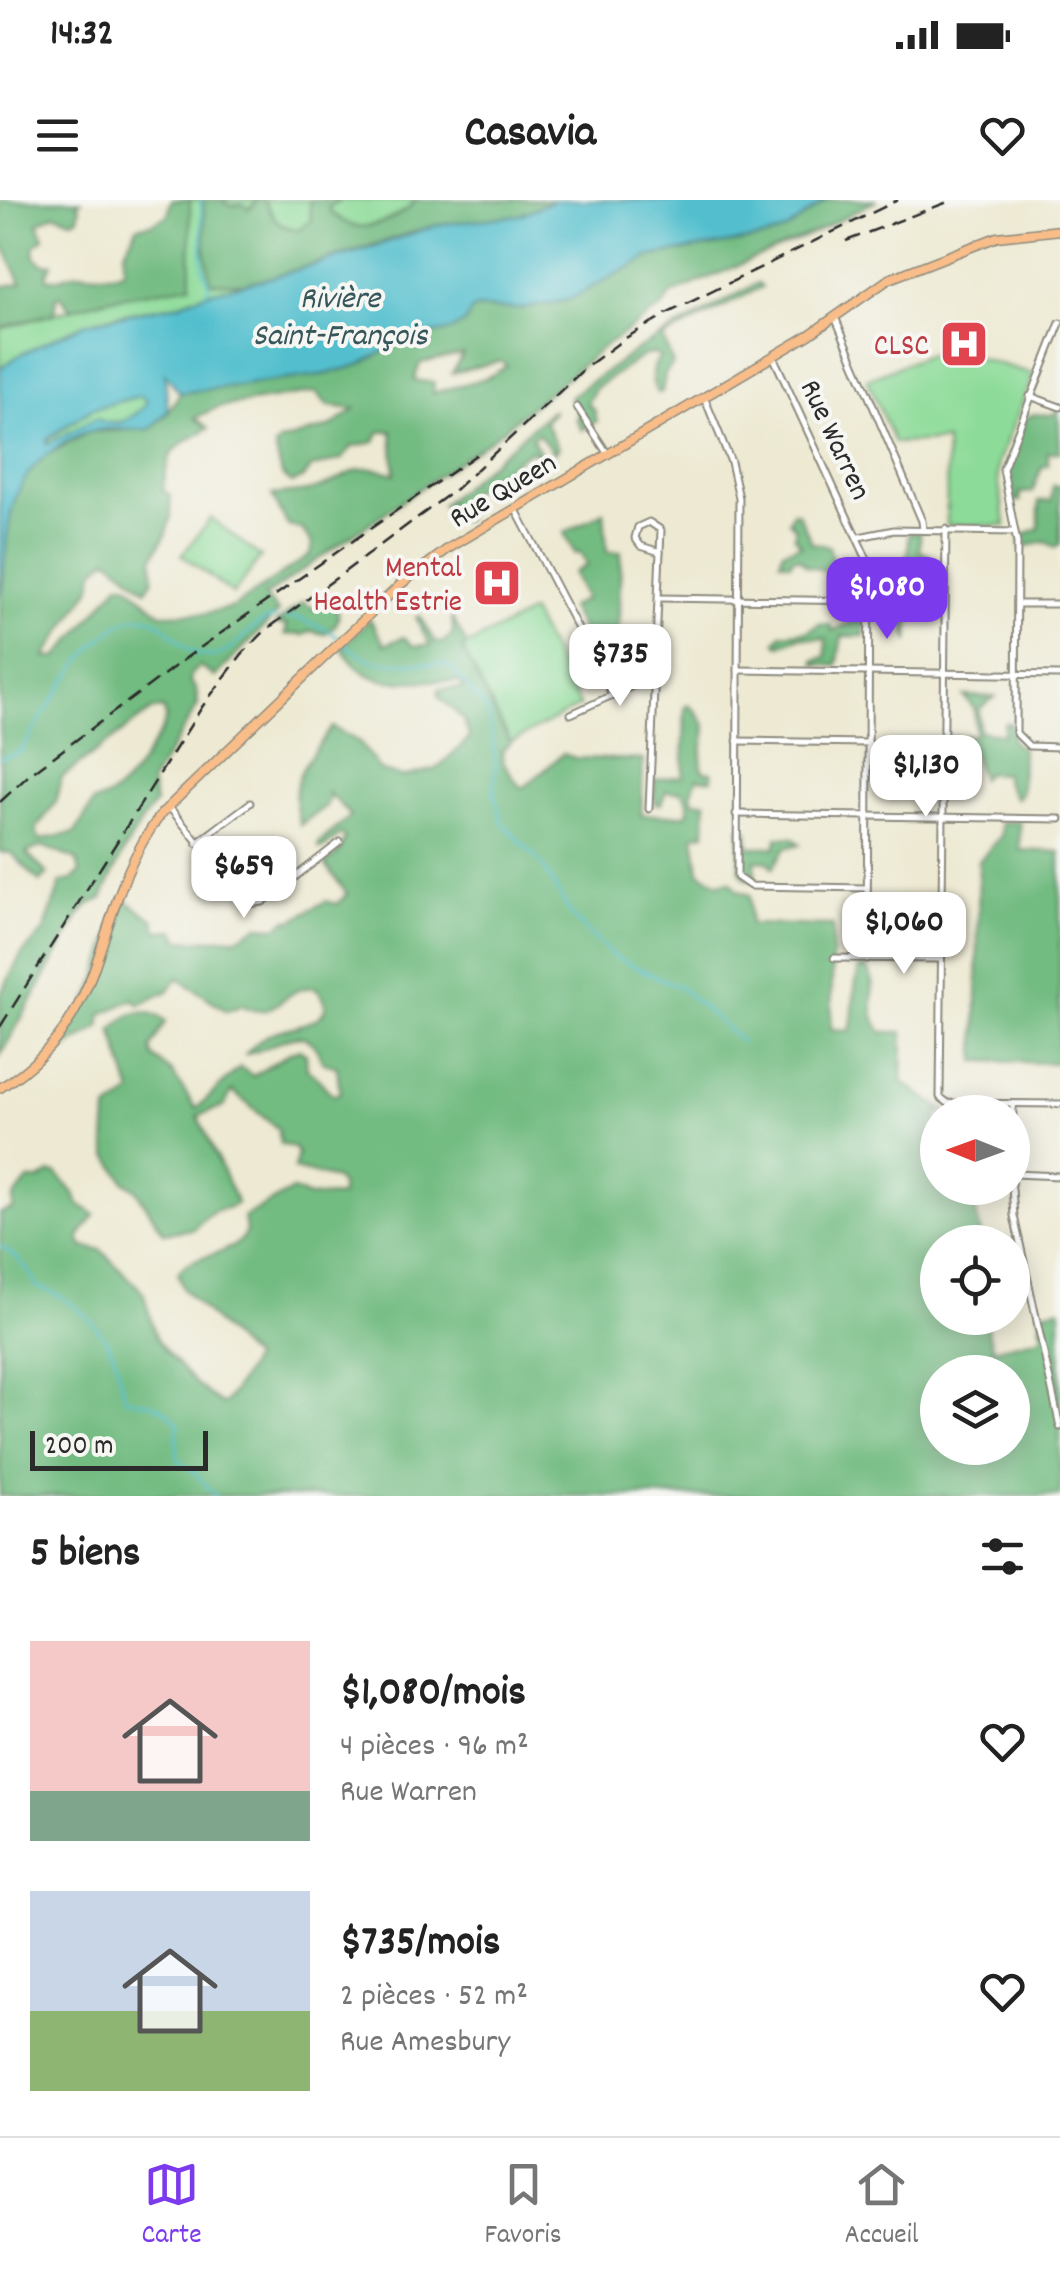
<!DOCTYPE html>
<html lang="fr">
<head>
<meta charset="utf-8">
<style>
	body { margin:0; font-family:Dekko,sans-serif; background:#f2f2f2; color:#222; height:100vh; display:flex; flex-direction:column; font-size:38px; white-space:nowrap }
	* { box-sizing:border-box; margin:0 }
	p { font-size:32px; color:#767676 }
	.icon { flex:none; width:55px; height:55px; fill:none; stroke:currentColor; stroke-width:2; stroke-linecap:round; stroke-linejoin:round }
	.map { position:relative; height:1296px; overflow:hidden }
	.drawer { display:flex; flex-direction:column; background:#fff; flex:1 }
	.drawer>* { flex:none }
	.needle { width:65px; rotate:271deg }
	.buttons { position:absolute; left:920px; top:895px; display:grid; gap:20px }
	.buttons a { display:grid; place-items:center; width:110px; height:110px; border-radius:50%; background:#fff; box-shadow:0 5px 25px #0003; font-size:50px }
	.scale { position:absolute; left:30px; bottom:25px; width:178px; box-sizing:border-box; padding-left:10px; border:5px solid #2b2b2b; border-top:0; font-size:28px; line-height:35px; white-space:nowrap; color:#2b2b2b; -webkit-text-stroke:8px #f6f6f2; paint-order:stroke }
	.price { position:absolute; translate:-50% -85px; padding:0 22px; border-radius:20px; background:#fff; color:#222; font-size:32px; line-height:65px; filter:drop-shadow(0 2px 5px #0008) }
	.price::after { content:''; position:absolute; left:50%; top:60px; width:30px; height:22px; margin-left:-15px; background:inherit; clip-path:polygon(0 0,100% 0,50% 100%) }
	.price.on { background:#7c3aed; color:#fff }
	ul { padding:0; list-style:none }
	li { display:flex; align-items:center; gap:30px; height:250px; padding:0 30px }
	li span { display:grid; place-items:center; flex:none; width:280px; height:200px; border-radius:0px; color:#555 }
	li>.icon { margin-inline-start:auto }
	span .icon { width:120px; height:120px; fill:#fffc; stroke-width:1 }
	li b { font-size:42px }
	h2 { display:flex; justify-content:space-between; align-items:center; height:120px; padding:0 30px; font-size:42px }
	.status { display:flex; justify-content:space-between; align-items:center; height:70px; padding:0 50px; background:#fff; direction:ltr }
	.status svg { height:28px; fill:currentColor }
	header { display:flex; justify-content:space-between; align-items:center; height:130px; padding:0 30px; background:#fff; font-size:45px; font-weight:700 }
	.tabs { display:flex; justify-content:space-around; align-items:center; height:140px; border-top:2px solid #e0e0e0; background:#fff; font-size:28px; color:#767676 }
	.tabs a { display:grid; justify-items:center; gap:5px }
	.tabs .on { color:#7c3aed }
	.map>svg:first-child { display:block }
</style>
</head>
<body>
<div class="status"><b>14:32</b><svg viewBox="0 0 49 12"><path d="M0 12V9h3v3zM5 12V6h3v6zM10 12V3h3v9zM15 12V0h3v12zM26 1h20v11H26zM47 4h2v5h-2z"/></svg></div>
<header><svg class="icon" aria-label="menu" viewBox="0 0 24 24"><path d="M4 6h16M4 12h16M4 18h16"/></svg>Casavia<svg class="icon" aria-label="heart" viewBox="0 0 24 24"><path d="M12 20l-8-8c-3-5 5-10 8-4 3-6 11-1 8 4z"/></svg></header>
<div class="map">
<svg width="1060" height="1296" viewBox="0 0 1060 1296">
	<rect width="100%" height="100%" fill="#f6f6f2"/>
	<filter id="ink" filterUnits="userSpaceOnUse"><feTurbulence type="fractalNoise" baseFrequency=".01" numOctaves="2"/><feDisplacementMap in="SourceGraphic" scale="20" xChannelSelector="R" yChannelSelector="G"/><feConvolveMatrix kernelMatrix="1 2 1 2 8 2 1 2 1" color-interpolation-filters="sRGB"/></filter>
	<filter id="wash" filterUnits="userSpaceOnUse"><feTurbulence type="fractalNoise" baseFrequency=".0048" numOctaves="4" result="noise"/><feDisplacementMap in="SourceGraphic" scale="40" xChannelSelector="R" yChannelSelector="G"/><feGaussianBlur stdDeviation="2.25" result="paint"/><feColorMatrix in="noise" values="0 0 0 0 0 0 0 0 0 0 0 0 0 0 0 0 0 1.4 0 .05"/><feComposite in="paint" operator="in"/></filter>
	<g filter="url(#wash)">
		<rect width="100%" height="100%" fill="#ede9d2"/>
		<!-- green -->
		<g fill="#8ddb99" stroke="#5c8362" stroke-width="2.5">
			<polygon points="179,0 429,0 273,77 206,93 179,104 104,118 66,132 0,168 0,129 107,99 179,86"/>
			<polygon points="944,148 1034,174 998,262 998,279 1006,326 947,325 946,241 894,243 867,179"/>
			<polygon points="139,196 147,199 146,205 129,221 104,223 47,245 47,240 92,209"/>
			<polygon points="211,318 261,357 233,394 182,355"/>
			<polygon points="531,412 580,506 511,542 462,448"/>
		</g>
		<!-- forest -->
		<g fill="#72bb81" stroke="#4e7356" stroke-width="2.5" fill-rule="evenodd">
			<path d="M0,0H83L77,3L80,7L78,18L72,20L55,14L38,23L44,38L34,46L35,57L44,64H52L46,74L48,79C58,80 63,76 73,74C90,70 108,79 124,70V52L137,27L153,23L168,15L171,0H190L191,85L107,99L70,109L60,96L56,98L54,113L0,128V87L21,83L0,38Z"/>
			<path d="M203,0H221L230,6L243,4L249,9L258,0H264C272,16 279,28 299,30L311,20L309,0H341L329,7L330,12C337,17 343,22 351,25C370,31 405,16 416,0H555L520,15L429,27L273,77L244,83H211L205,50Z"/>
			<path d="M826,0H877L812,34L671,94L664,106L601,149L494,237L265,396L278,412L215,477L200,466L191,474L190,482L196,489L198,505L151,582L155,603C132,633 116,664 102,699L89,704L79,716L0,856V795L21,755L44,731L61,682L72,680L80,673L77,660L42,646L26,653L48,674L40,682L11,653L0,652V399L5,326L11,301L29,268L38,260L89,232L150,229L166,215L180,193L327,174L359,165L411,137L464,123L472,110L477,108L522,109L568,100L651,56L768,37L787,30ZM463,154L452,173L500,161L507,166L486,178L433,193L434,183L414,180L420,163ZM316,192L329,206L355,209L332,226L279,242L275,247L282,275L292,283L303,278L311,268L342,259L352,247L375,242L379,232L392,231L395,274C348,259 351,280 312,290C299,293 285,293 272,295L288,326L302,329L312,343L310,355L233,407L207,413L161,414L128,385L120,383L57,458L45,457L92,386L94,371L108,358L146,390L153,379V357L166,333L171,316L170,295L163,290C168,247 173,249 209,228L195,218L218,207ZM163,509L166,517L163,528C146,554 127,596 94,602L75,633L39,640L36,629L56,602L62,577L152,510Z"/>
			<path d="M758,83L762,87L663,138L673,164L665,174L662,192L657,193C650,179 650,169 660,157L654,154L644,155L595,188L587,204L594,209L597,221L582,230L576,218L579,214L570,199L572,195L638,149Z"/>
			<polygon points="1058,209 1060,252 1048,252 1048,265 1042,267 1032,292 1020,293 1020,301 1014,301 1007,269 1025,218 1034,214 1053,215"/>
			<polygon points="552,210 554,211 545,222 558,248 554,253 538,233 532,238 541,255 539,258 531,250 465,296 469,309 466,319 461,320 452,305 446,308 442,305"/>
			<polygon points="1053,286 1060,286 1060,344 1054,347 1046,342 1021,347 1021,336 1039,328 1039,301 1051,301"/>
			<polygon points="604,312 607,352 621,352 618,446 591,449 570,407 585,399 573,373 587,365 580,352 575,354 564,333"/>
			<polygon points="793,312 798,313 812,343 829,346 836,374 807,366 799,358 792,358 791,363 780,361 783,351 801,345 794,336 796,328 789,321"/>
			<path d="M909,333H920V352C932,353 940,370 940,381L932,384L930,376H912L909,442C898,416 913,389 902,366L908,354Z"/>
			<path d="M330,396C341,412 343,423 325,434L310,431L304,435L285,434L287,425L276,424L303,402L312,408Z"/>
			<path d="M419,416L435,442L442,443L453,434L452,417L467,445L462,448L510,543L502,551L503,562L519,586L525,587L563,554L575,558L643,560L641,615H684L688,612V601L682,592L666,591L661,604H655L654,580L683,576L685,509L688,505C697,510 701,518 706,527C705,543 698,554 703,571L712,572V579H697L691,593L693,601L706,602L705,633L694,635L699,672L718,683L730,681L739,691L750,695V724L833,726L831,830L850,831C855,809 852,791 859,769L867,768C880,788 864,809 882,832H903L902,882L946,912H938V988H976V1014L983,1042H938V1118H984L993,1149L1043,1137L1039,1113L1060,1108V1296H0V1013L13,1009V999L28,980H39L50,973H56L74,993L78,1003L95,1015L80,1035V1042L84,1047L101,1050L143,1092L156,1137L166,1151L196,1184L221,1204L226,1203C233,1189 249,1172 252,1158L183,1089L178,1073C193,1050 236,1059 246,1031L244,1017L293,990L309,997L341,996V986L336,979L294,969L298,953L293,947L280,944L278,929L232,891L224,906L198,916L237,1003C229,1010 226,1007 217,1010C207,1013 201,1022 194,1029L164,1033L135,989L125,982L108,956L105,942L107,911L132,893L112,830C129,811 145,806 166,821L151,848L153,857L172,872L196,909L240,867L253,876L291,852L300,849L306,854L307,869C319,875 323,888 334,895L340,893L337,867L322,862C306,811 274,852 246,854C254,845 261,838 272,833C289,826 348,822 316,788C285,782 275,826 242,805L227,811L178,778L168,791L139,805L134,799L102,814L100,827L66,848L54,852C98,800 101,759 122,698L154,720L157,731L174,730L180,740C199,743 218,737 237,738L258,726L276,727L288,719L291,721L326,701L337,704L347,694L325,664L340,651L345,638L342,634L323,648H319V643L351,616L327,591L330,597L326,606L300,625C286,577 306,564 332,527L359,542L380,570L402,577L436,569L470,538L463,519L439,497V489L462,488L464,486L460,482C411,475 373,499 342,448L370,419L385,445L404,437L413,446L430,445L416,418ZM938,1172H1012V1248H938Z"/>
			<polygon points="857,420 864,420 864,436 842,436 837,466 815,464 815,460 826,457 826,439 800,437 780,445 776,442 782,434 808,431 819,424 831,425 832,431"/>
			<polygon points="964,496 995,497 979,509 979,531 1003,534 1004,523 1011,523 1012,542 1022,548 1021,593 1016,599 1005,581 1005,574 986,573 981,579 971,548 948,543 948,537 975,535 975,510"/>
			<polygon points="1001,622 1020,622 1020,650 1060,652 1060,863 976,861 979,661 1001,636"/>
			<polygon points="740,628 748,631 748,647 776,647 777,637 793,638 800,644 785,648 773,668 768,661 755,660 755,679 746,679 740,671"/>
		</g>
		<!-- water -->
		<path fill="#53bfce" stroke="#3f757c" stroke-width="2.5" fill-rule="evenodd" d="M555,0H826L787,30L768,37L651,56L568,100L522,109L477,108L472,110L464,123L450,131L411,137L359,165L327,174L180,193L165,174L168,211L150,229C129,231 107,226 87,232C74,236 63,244 52,251C0,288 10,341 0,399V168L21,154L86,123L179,104L206,93L273,77L370,48L437,25L520,15ZM139,196L146,199V205C131,219 117,230 96,218L47,244V239L92,209Z"/>
		<g fill="none" stroke-linecap="round" stroke-linejoin="round">
			<!-- stream -->
			<g stroke="#53bfce" stroke-width="2.5">
				<polyline points="201,0 203,66 209,85 206,92"/>
				<polyline points="285,418 297,418 330,431 354,451 375,462 445,464 455,472 489,513 496,567 494,593 502,622 541,663 573,718 614,757 681,788 742,842"/>
				<path d="M0,558L20,552C42,519 102,407 148,418C174,425 181,458 212,456C239,454 247,420 276,418"/>
				<path d="M0,1046C19,1057 28,1068 37,1087C69,1094 106,1130 116,1161C120,1174 120,1186 126,1199C150,1202 164,1205 179,1225L176,1237L178,1260L193,1271L216,1296"/>
			</g>
		</g>
	</g>
	<g filter="url(#ink)">
		<g fill="none" stroke-linecap="round" stroke-linejoin="round">
			<!-- minor casing -->
			<g stroke="#8c8a7e" stroke-width="9">
				<g id="minor">
					<polyline points="835,117 922,321 923,330"/>
					<polyline points="1060,123 1003,269 1017,343 1016,533 1029,546 1060,547"/>
					<polyline points="773,156 869,364 867,759"/>
					<polyline points="1030,196 1060,207"/>
					<polyline points="704,197 731,262 739,298 737,677 750,686 867,688"/>
					<polyline points="577,207 607,253"/>
					<polyline points="515,308 612,494"/>
					<polygon points="649,322 661,330 660,352 641,346 635,338 638,327"/>
					<polyline points="946,329 940,897 948,903 1060,904"/>
					<polyline points="859,337 894,330 1015,332"/>
					<polyline points="659,398 870,401"/>
					<polyline points="1017,404 1060,404"/>
					<polyline points="738,470 1060,475"/>
					<polyline points="571,514 654,476"/>
					<polyline points="737,541 869,543"/>
					<polyline points="169,607 249,704 263,702 340,642"/>
					<polyline points="649,609 660,352"/>
					<polyline points="736,614 1060,619"/>
					<polyline points="197,643 250,603"/>
					<polyline points="834,758 941,759"/>
					<polyline points="1013,974 1060,976"/>
					<polyline points="1012,985 1013,904"/>
					<polyline points="1012,988 1014,1016 1060,1227"/>
				</g>
			</g>
			<!-- primary casing -->
			<g stroke="#8c8a7e" stroke-width="11">
				<path id="primary" d="M0,888C118,815 87,711 162,613L401,384L449,348L809,135L889,79L997,37L1060,30"/>
			</g>
			<!-- minor -->
			<use href="#minor" stroke="#fff" stroke-width="5"/>
			<!-- primary -->
			<use href="#primary" stroke="#f8bd89" stroke-width="8"/>
			<!-- rail -->
			<g stroke="#2b2b2b" stroke-width="2.5" stroke-dasharray="15 8" stroke-linecap="butt">
				<polyline points="846,41 953,0"/>
				<polyline points="0,602 28,576 194,452 483,250"/>
				<polyline points="0,827 202,507 242,454 266,430 456,289 585,168 624,139 666,114 898,0"/>
			</g>
		</g>
	</g>
	<!-- icons -->
	<defs>
		<g id="hospital-square" transform="scale(2.5)"><rect x="-9" y="-9" width="18" height="18" rx="4" fill="#e0444e" stroke="#f6f6f2"/><path d="M-5-5h3v3.5h4V-5h3V5h-3V1.5h-4V5h-3Z" fill="#fff"/></g>
	</defs>
	<g fill-rule="evenodd">
		<use href="#hospital-square" x="964" y="144"/>
		<use href="#hospital-square" x="497" y="383"/>
	</g>
	<g text-anchor="middle" stroke-width="8" stroke-linejoin="round" paint-order="stroke">
		<!-- health labels -->
		<g font-size="30" fill="#be3a42" stroke="#f6f6f2" text-anchor="end">
			<text x="929" y="154">CLSC</text>
			<text x="462" y="376">Mental<tspan x="462" dy="34">Health Estrie</tspan></text>
		</g>
		<!-- street labels -->
		<g font-size="30" fill="#2b2b2b" stroke="#f6f6f2">
			<text transform="translate(837 239) rotate(65)" y="10">Rue Warren</text>
			<text transform="translate(502 289) rotate(-31)" y="10">Rue Queen</text>
		</g>
		<!-- water labels -->
		<g font-size="32" font-style="italic" fill="#37575c" stroke="#f6f6f2">
			<text x="340" y="107">Rivière<tspan x="340" dy="37">Saint-François</tspan></text>
		</g>
	</g>
</svg>
<div class="buttons">
<a><svg class="needle" viewBox="-14 -14 28 28"><path d="M0-13l5 13h-10z" fill="#e53935"/><path d="M0 13l5-13h-10z" fill="#767676"/></svg></a>
<a><svg class="icon" aria-label="locate" viewBox="0 0 24 24"><circle cx="12" cy="12" r="6"/><path d="M12 2v4M12 18v4M2 12h4M18 12h4"/></svg></a>
<a><svg class="icon" aria-label="layers" viewBox="0 0 24 24"><path d="M12 4l9 5-9 5-9-5zM3 14l9 5 9-5"/></svg></a>
</div>
<div class="scale">200 m</div>
<b class="price on" style="left:887px;top:442px">$1,080</b>
<b class="price" style="left:620px;top:509px">$735</b>
<b class="price" style="left:926px;top:620px">$1,130</b>
<b class="price" style="left:244px;top:721px">$659</b>
<b class="price" style="left:904px;top:777px">$1,060</b>
</div>
<section class="drawer">
<h2>5 biens<svg class="icon" aria-label="filters" viewBox="0 0 24 24"><path d="M4 7h16M4 17h16"/><circle cx="9" cy="7" r="2"/><circle cx="15" cy="17" r="2"/></svg></h2>
<ul>
<li><span style="background:linear-gradient(#f6c9c9 75%,#7fa58c 0)"><svg class="icon" aria-label="home" viewBox="0 0 24 24"><path d="M3 11l9-7 9 7M6 9v11h12V9"/></svg></span><div><b>$1,080/mois</b><p>4 pièces · 96 m²</p><p>Rue Warren</p></div><svg class="icon" aria-label="heart" viewBox="0 0 24 24"><path d="M12 20l-8-8c-3-5 5-10 8-4 3-6 11-1 8 4z"/></svg></li>
<li><span style="background:linear-gradient(#c9d6e8 60%,#8fb573 0)"><svg class="icon" aria-label="home" viewBox="0 0 24 24"><path d="M3 11l9-7 9 7M6 9v11h12V9"/></svg></span><div><b>$735/mois</b><p>2 pièces · 52 m²</p><p>Rue Amesbury</p></div><svg class="icon" aria-label="heart" viewBox="0 0 24 24"><path d="M12 20l-8-8c-3-5 5-10 8-4 3-6 11-1 8 4z"/></svg></li>
</ul>
</section>
<nav class="tabs">
<a class="on"><svg class="icon" aria-label="map" viewBox="0 0 24 24"><path d="M3 6l6-2 6 2 6-2v14l-6 2-6-2-6 2zM9 4v14M15 6v14"/></svg>Carte</a>
<a><svg class="icon" aria-label="saved" viewBox="0 0 24 24"><path d="M7 4h10v16l-5-4-5 4z"/></svg>Favoris</a>
<a><svg class="icon" aria-label="home" viewBox="0 0 24 24"><path d="M3 11l9-7 9 7M6 9v11h12V9"/></svg>Accueil</a>
</nav>
</body>
</html>
